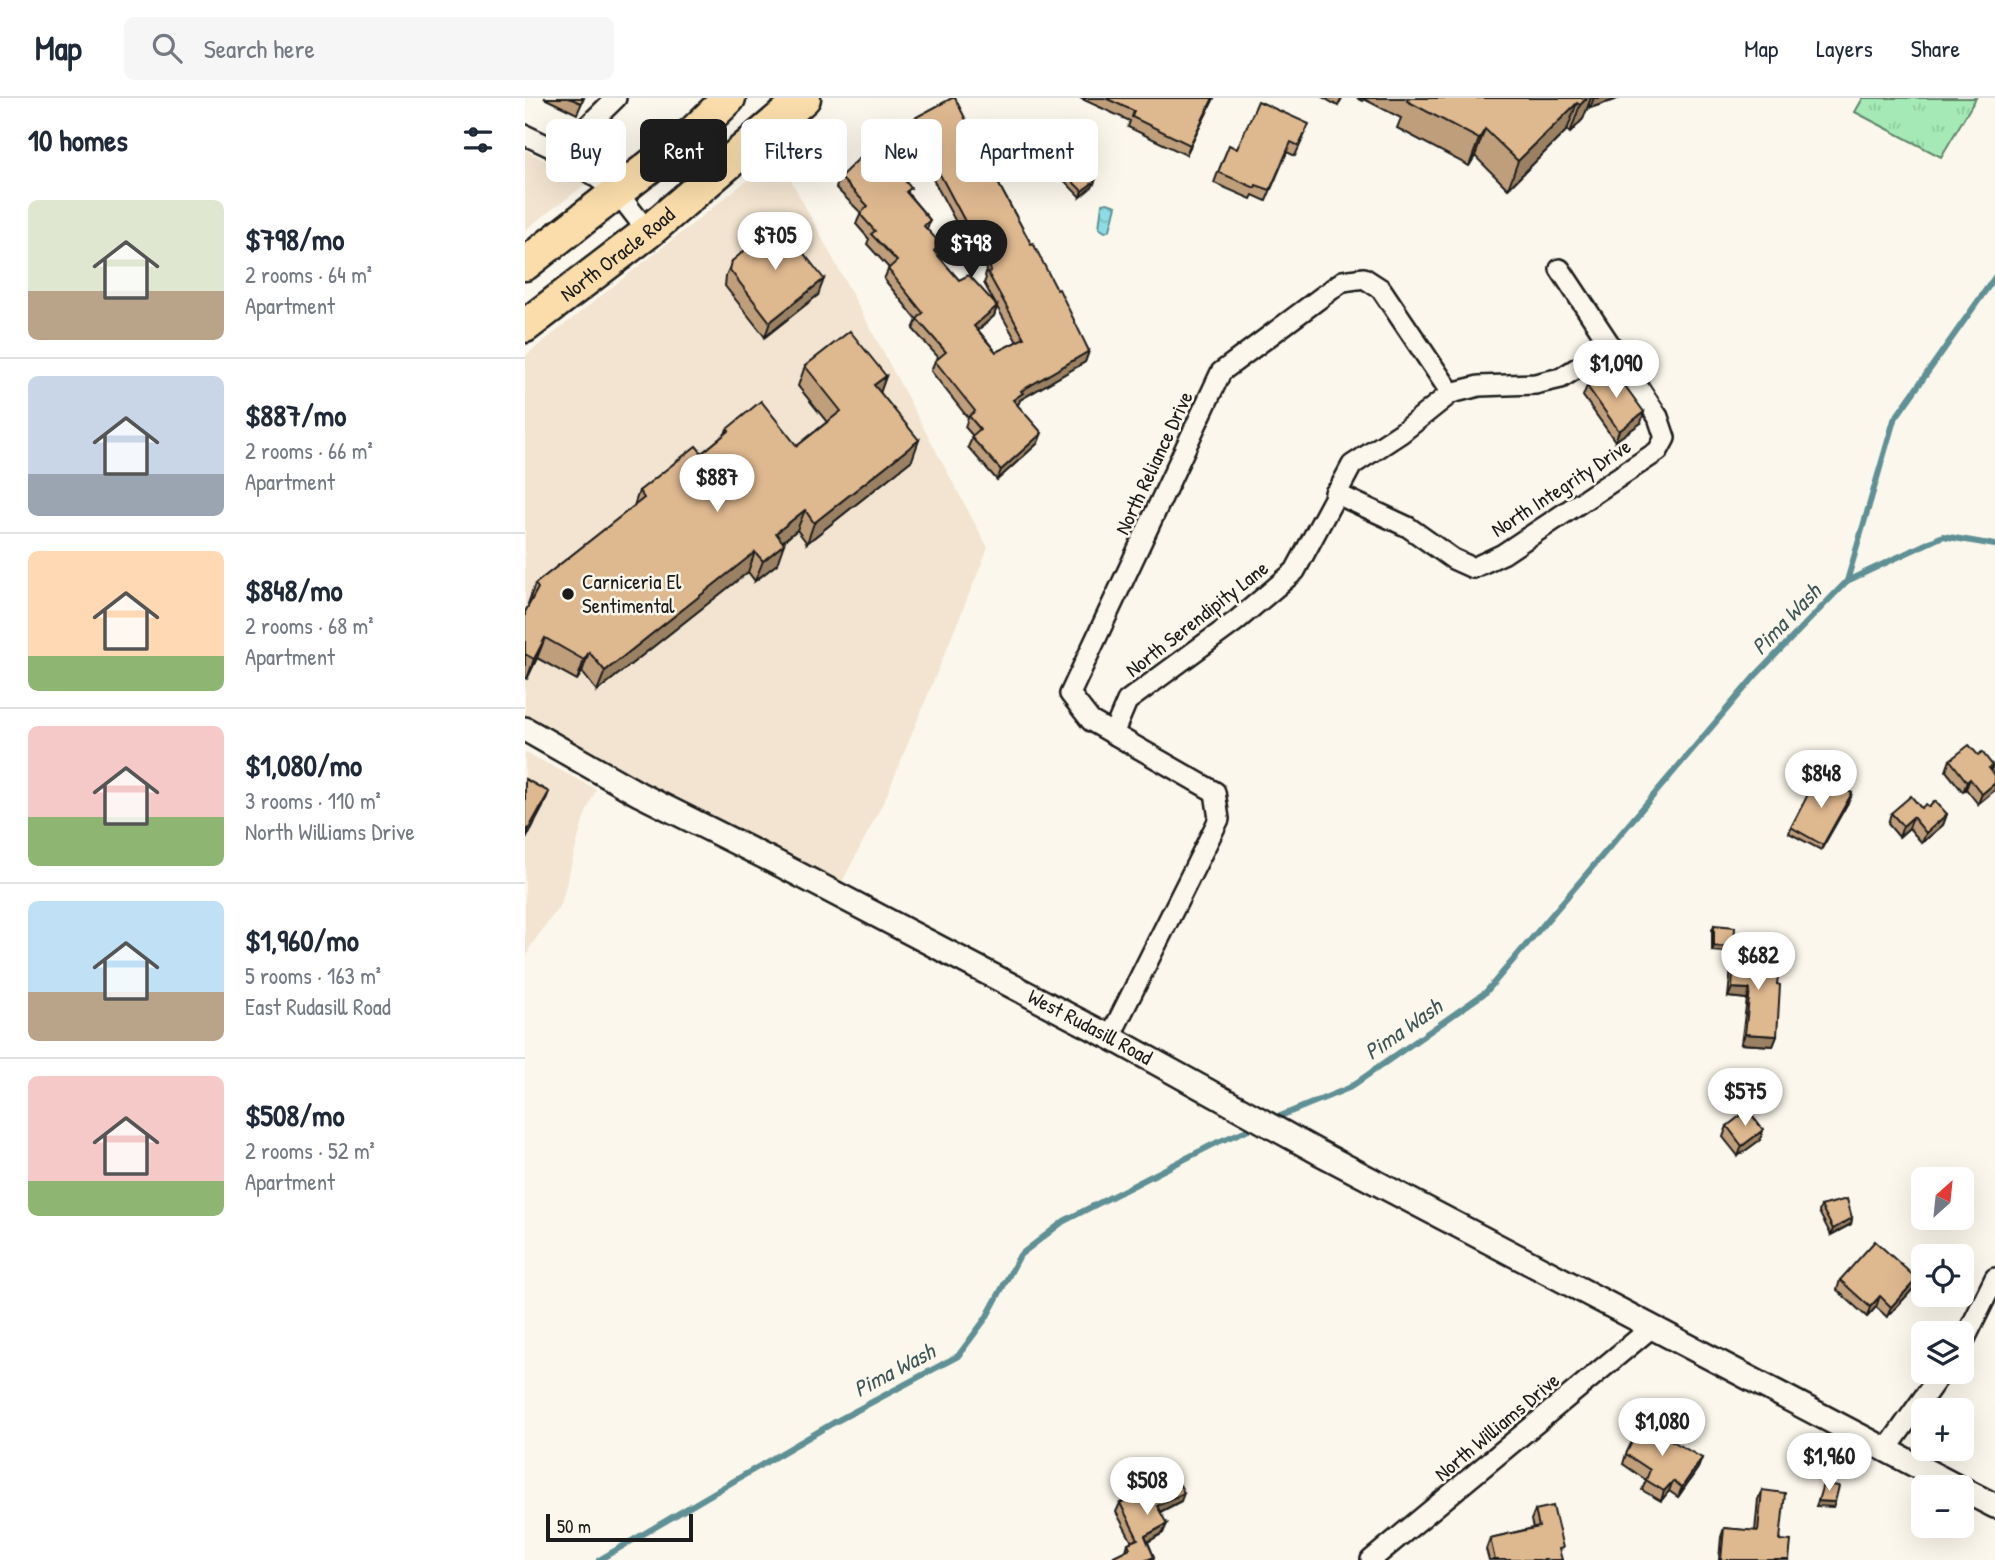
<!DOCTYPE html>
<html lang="en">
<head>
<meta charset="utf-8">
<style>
	body { margin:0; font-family:"Patrick Hand",sans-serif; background:#f6f6f7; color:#1f2937; height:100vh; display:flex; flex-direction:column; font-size:26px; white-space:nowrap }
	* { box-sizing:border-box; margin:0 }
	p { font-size:23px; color:#747a83 }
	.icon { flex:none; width:38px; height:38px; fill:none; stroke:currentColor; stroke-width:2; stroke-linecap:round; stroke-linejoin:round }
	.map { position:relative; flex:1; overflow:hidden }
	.sheet { display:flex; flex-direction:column; background:#fff; width:525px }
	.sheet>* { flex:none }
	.guide { position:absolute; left:21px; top:21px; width:665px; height:63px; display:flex; gap:14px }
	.needle { width:46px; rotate:27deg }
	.controls { position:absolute; left:1386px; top:1069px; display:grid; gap:14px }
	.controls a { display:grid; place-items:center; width:63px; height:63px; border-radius:10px; background:#fff; box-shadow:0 7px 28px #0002; font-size:35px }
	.scale { position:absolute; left:21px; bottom:18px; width:147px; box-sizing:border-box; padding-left:7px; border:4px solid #1c1c1c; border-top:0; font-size:19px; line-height:24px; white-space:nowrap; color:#1c1c1c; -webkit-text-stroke:5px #fbf7ec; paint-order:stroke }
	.price { position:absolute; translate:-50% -60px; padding:0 16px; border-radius:24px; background:#fff; color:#222; font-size:23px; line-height:46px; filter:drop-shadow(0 2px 4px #0008) }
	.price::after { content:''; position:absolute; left:50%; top:42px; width:21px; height:16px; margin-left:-10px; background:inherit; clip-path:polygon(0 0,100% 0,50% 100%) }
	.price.selected { background:#1c1c1c; color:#fff }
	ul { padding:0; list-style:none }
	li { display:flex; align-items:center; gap:21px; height:175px; padding:0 28px }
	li+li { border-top:2px solid #e0e1e3 }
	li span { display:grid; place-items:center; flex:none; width:196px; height:140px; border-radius:10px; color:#555 }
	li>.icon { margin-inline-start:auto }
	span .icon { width:84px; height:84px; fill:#fffc; stroke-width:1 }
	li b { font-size:30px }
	h2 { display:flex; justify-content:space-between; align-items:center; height:84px; padding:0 28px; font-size:30px }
	.tag { padding:0 24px; border-radius:10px; background:#fff; box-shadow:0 7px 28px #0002; font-size:24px; line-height:63px }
	.tag.selected { background:#1c1c1c; color:#fff }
	header { display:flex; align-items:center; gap:42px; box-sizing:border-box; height:98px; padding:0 35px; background:#fff; border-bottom:2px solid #e0e1e3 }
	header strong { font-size:33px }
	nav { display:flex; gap:38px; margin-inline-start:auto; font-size:24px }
	.search { width:490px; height:63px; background:#f6f6f7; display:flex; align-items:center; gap:18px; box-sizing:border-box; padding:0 24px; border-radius:10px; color:#747a83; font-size:26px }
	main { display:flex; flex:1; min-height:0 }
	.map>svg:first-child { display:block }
</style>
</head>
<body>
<header>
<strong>Map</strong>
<div class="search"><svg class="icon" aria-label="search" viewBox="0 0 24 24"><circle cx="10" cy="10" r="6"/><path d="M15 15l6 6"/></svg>Search here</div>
<nav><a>Map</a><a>Layers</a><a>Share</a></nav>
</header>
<main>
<section class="sheet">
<h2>10 homes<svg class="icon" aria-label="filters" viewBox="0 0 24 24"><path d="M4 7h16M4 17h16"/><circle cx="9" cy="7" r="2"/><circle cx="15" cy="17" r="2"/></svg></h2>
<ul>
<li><span style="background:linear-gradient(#dfe7d0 65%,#b9a48a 0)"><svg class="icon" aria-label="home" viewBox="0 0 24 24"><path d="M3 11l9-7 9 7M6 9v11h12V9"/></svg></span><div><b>$798/mo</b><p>2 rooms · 64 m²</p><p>Apartment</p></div></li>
<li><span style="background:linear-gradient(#c9d6e8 70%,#9aa5b1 0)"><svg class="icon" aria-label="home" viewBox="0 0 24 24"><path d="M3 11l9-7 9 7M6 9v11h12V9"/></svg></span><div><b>$887/mo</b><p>2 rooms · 66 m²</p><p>Apartment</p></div></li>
<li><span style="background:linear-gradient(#ffd9b3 75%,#8fb573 0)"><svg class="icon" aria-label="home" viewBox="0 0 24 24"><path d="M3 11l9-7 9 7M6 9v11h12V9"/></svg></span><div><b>$848/mo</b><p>2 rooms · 68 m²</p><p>Apartment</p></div></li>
<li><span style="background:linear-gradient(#f6c9c9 65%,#8fb573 0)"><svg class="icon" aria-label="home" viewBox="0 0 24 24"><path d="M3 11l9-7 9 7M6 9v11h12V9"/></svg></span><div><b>$1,080/mo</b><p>3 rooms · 110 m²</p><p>North Williams Drive</p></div></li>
<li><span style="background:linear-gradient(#bfe0f5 65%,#b9a48a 0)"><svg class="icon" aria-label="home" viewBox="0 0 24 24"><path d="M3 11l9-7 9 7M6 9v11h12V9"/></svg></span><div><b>$1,960/mo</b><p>5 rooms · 163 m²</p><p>East Rudasill Road</p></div></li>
<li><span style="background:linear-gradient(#f6c9c9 75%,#8fb573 0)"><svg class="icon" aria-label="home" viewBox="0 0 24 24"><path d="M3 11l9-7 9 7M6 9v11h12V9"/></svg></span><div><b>$508/mo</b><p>2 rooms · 52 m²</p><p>Apartment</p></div></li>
</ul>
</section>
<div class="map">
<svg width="1470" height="1462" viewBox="0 0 1470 1462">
	<defs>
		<pattern id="park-tufts" width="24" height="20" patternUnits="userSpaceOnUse" patternTransform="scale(1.75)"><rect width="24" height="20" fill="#a5eab6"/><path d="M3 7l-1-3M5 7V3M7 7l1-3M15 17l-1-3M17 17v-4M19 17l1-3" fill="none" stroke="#8dc89c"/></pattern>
		<pattern id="water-ripples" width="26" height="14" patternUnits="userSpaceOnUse" patternTransform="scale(1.75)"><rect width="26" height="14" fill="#8cdde5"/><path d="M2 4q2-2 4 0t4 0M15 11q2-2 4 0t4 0" fill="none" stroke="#78bdc4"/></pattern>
	</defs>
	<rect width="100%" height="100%" fill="#fbf7ec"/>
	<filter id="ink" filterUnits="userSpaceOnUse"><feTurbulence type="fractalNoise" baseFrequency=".0143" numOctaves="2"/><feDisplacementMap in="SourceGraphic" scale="14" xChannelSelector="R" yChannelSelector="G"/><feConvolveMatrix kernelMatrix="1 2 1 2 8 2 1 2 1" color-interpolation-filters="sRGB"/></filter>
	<g filter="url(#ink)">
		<!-- built -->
		<g fill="#f2e4d0">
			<polygon points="0,52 62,85 0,132"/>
			<polygon points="253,58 463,450 361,699 315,788 0,619 0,258"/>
			<polygon points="0,654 71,691 58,722 36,806 5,849 0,866"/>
		</g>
		<!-- park -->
		<polygon fill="url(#park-tufts)" stroke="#608369" stroke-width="2" points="1338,0 1451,0 1416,59 1330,14"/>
		<!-- water -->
		<polygon fill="url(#water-ripples)" stroke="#5f9095" stroke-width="2" points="582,105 591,108 585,132 580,134 574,130 577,106"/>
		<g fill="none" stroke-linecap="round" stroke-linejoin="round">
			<!-- stream -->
			<g stroke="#5f9095" stroke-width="6">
				<polyline points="1322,483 1418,438 1470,447"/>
				<polyline points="748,1021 824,990 961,894 1230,578 1322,483 1369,322 1470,179"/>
				<polyline points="74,1462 308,1325 433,1258 461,1220 495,1157 539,1123 693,1044 732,1028"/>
			</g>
			<!-- minor casing -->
			<g stroke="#1c1c1c" stroke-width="24">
				<g id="minor">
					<polyline points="0,37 36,54 92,94 123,134"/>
					<polyline points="36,54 91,0"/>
					<polyline points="810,395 883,429 928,461 948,470 978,456 1133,353 1140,340 1133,319 1035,171"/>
					<polyline points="588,636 602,603 711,523 770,473 827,367 876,335 926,295 954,288 1010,286 1036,280 1086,249"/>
					<polyline points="585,939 694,721 690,694 566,623 545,596 696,274 818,183 839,180 856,191 926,295"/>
					<polyline points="1437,1247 1470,1180"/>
					<polyline points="1361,1352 1417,1274"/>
					<polyline points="846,1462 1126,1230"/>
				</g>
			</g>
			<!-- tertiary casing -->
			<g stroke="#1c1c1c" stroke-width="28">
				<g id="tertiary">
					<path id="s1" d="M0,631L114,696L252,765L585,939L793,1054L1434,1390"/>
					<polyline points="1437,1391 1470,1408"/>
				</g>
			</g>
			<!-- trunk casing -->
			<g stroke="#1c1c1c" stroke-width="37">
				<g id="trunk">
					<polyline points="0,166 169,34 204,0"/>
					<path id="s2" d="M0,228L123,134L279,0"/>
				</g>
			</g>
			<!-- minor -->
			<use href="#minor" stroke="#fbf7ec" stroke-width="19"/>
			<!-- tertiary -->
			<use href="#tertiary" stroke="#fbf7ec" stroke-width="23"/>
			<!-- trunk -->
			<use href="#trunk" stroke="#faddab" stroke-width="32"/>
		</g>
		<!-- wall -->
		<g fill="#bf9e7b" stroke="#1c1c1c" stroke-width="2" fill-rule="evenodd">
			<polygon points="19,0 59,0 52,16"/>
			<polygon points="555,0 689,0 661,57 603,29 605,23"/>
			<polygon points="799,0 817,0 813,8"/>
			<polygon points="832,0 1095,0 1065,10 1064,6 1058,21 1045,35 1042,32 983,91 950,58 944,68 872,30 876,20 839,1 838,3"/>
			<path d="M386,22L466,72L564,253L560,264L495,302L492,307L513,345L472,382L443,349L448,338L440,329L443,320L406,273L410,263L414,260L388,231L392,222L359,181L364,170L342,146L344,141L331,126L336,115L311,90L315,79L379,81L384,97L405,122L402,131L411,156L434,182L471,207L459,185L461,180L460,178L462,171L444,137L439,139L382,33ZM472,209L492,244L471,254L453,232L469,218Z"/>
			<polygon points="780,36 770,58 762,54 741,103 728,97 726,101 689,85 693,74 712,51"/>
			<polygon points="530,66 570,83 568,88 555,99 528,71"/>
			<polygon points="207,163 293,197 240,239 200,188 201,178"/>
			<polygon points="280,268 361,278 355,294 387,362 282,445 272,432 258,444 252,466 230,483 223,474 72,593 57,574 52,582 12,560 2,581 0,580 0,514 4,507 3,506 10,486 109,408 114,393 177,355 200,336 202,331 272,348 302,324 273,288"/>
			<polygon points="1062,288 1116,325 1090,343 1058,298"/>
			<polygon points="1453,657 1468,668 1453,706 1441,691 1438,694 1421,673 1425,662"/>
			<polygon points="1325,701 1296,752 1264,735 1266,729"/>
			<polygon points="1404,709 1422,716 1418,727 1397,745 1384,730 1374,739 1363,726 1366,715"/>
			<polygon points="1189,827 1209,849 1207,854 1187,853 1187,832"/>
			<polygon points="1210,851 1240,867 1252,886 1252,938 1248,948 1216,946 1222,901 1203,899 1207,860"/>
			<polygon points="1202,1028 1238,1032 1235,1042 1213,1058 1198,1039"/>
			<polygon points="1296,1108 1327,1120 1326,1126 1306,1137 1294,1114"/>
			<polygon points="1315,1182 1388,1191 1362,1219 1351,1209 1342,1219 1312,1192"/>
			<polygon points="1101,1356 1177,1360 1173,1370 1153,1399 1144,1393 1136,1403 1117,1392 1121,1382 1098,1366"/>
			<polygon points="1237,1392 1264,1462 1194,1462 1196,1439 1199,1430 1230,1433 1233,1401"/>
			<polygon points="656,1403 635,1414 638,1435 623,1444 629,1459 628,1462 588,1462 589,1458 601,1453 603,1445 607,1444 591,1414 595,1405"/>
			<polygon points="1010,1412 1037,1462 964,1462 961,1451 965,1440 1008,1430 1006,1422"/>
		</g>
		<!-- shaded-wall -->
		<g fill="#9b8164" stroke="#1c1c1c" stroke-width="2">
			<polygon points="688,0 689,0 661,57 665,47"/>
			<polygon points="1062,0 1066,0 1058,21 1045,35 1055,7"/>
			<polygon points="1069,0 1095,0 1065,10"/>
			<polygon points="1052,5 1042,32 983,91 993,63"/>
			<polygon points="960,31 950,58 944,68 954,41"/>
			<polygon points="570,83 568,88 555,99 557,93"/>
			<polygon points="448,126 444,137 439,139 443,129"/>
			<polygon points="299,181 293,197 240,239 245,224"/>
			<polygon points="472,208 469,218 446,238 449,228"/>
			<polygon points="564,253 560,264 495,302 494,305 484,312 488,302 496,293"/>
			<polygon points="361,278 354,298 349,287"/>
			<polygon points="1119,314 1116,325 1090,343 1094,333"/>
			<polygon points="517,335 513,345 472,382 476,372"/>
			<polygon points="394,342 387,362 282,445 289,425"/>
			<polygon points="280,412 272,432 243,455 251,435"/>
			<polygon points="259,446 252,466 230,483 238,463"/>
			<polygon points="230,454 223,474 72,593 80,573"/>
			<polygon points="20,540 12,560 2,581 9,561"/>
			<polygon points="64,554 57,574 52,582 59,562"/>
			<polygon points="1445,681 1441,691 1438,694 1442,684"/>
			<polygon points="1470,685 1470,692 1453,706 1457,696"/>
			<polygon points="24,694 18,709 0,743 3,732"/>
			<polygon points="1327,695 1325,701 1296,752 1298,747"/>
			<polygon points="1422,716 1418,727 1397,745 1401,735"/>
			<polygon points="1388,719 1384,730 1374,739 1378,728"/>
			<polygon points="1189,848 1209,849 1207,854 1187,853"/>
			<polygon points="1207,890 1225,891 1222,901 1203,899"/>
			<polygon points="1220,936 1252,938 1248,948 1216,946"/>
			<polygon points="1238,1032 1235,1042 1213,1058 1217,1048"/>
			<polygon points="1327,1120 1326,1126 1306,1137 1308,1131"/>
			<polygon points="1392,1181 1388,1191 1362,1219 1366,1209"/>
			<polygon points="1355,1198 1351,1209 1342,1219 1345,1209"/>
			<polygon points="1177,1360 1173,1370 1153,1399 1157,1389"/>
			<polygon points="1148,1383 1144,1393 1136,1403 1139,1393"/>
			<polygon points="659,1395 656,1403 629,1417 632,1408"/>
			<polygon points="1293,1403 1310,1404 1308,1409 1291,1408"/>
			<polygon points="642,1426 638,1435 617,1447 620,1438"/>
		</g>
		<!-- building -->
		<g fill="#deb88f" stroke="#1c1c1c" stroke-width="2">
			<polygon points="44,0 58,0 56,5"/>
			<polygon points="427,0 430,0 466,72 506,146 508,145 532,192 534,191 564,253 496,293 498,295 488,302 517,335 476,372 446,339 455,331 444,318 450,313 410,263 421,254 392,221 398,215 363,171 372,163 346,136 350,133 335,116 343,108 315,79 351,44 382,74 377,79 386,90 381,94 405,122 399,128 415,145 409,153 434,182 444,177 472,208 449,228 471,254 499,240 463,175 466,173 464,167 469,165 448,126 443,129 386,22"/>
			<polygon points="580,0 688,0 665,47 607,19 609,13"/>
			<polygon points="883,0 1062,0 1055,7 1052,5 993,63 960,31 954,41 882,3"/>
			<polygon points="733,3 784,26 774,48 766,44 745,92 731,87 730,90 693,74 704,47 712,51"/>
			<polygon points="542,56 570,83 557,93 530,66"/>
			<polygon points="254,124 299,181 245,224 205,172 207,163"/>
			<polygon points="325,233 361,278 349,287 394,342 289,425 280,412 251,435 259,446 238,463 230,454 80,573 64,554 59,562 20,540 9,561 0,556 0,514 13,490 10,486 119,400 114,393 171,348 177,355 204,333 202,331 236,303 272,348 316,313 280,268"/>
			<polygon points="1082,273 1091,285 1095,281 1119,314 1094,333 1062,288"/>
			<polygon points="1444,647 1453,657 1457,654 1468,668 1464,670 1470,677 1470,685 1457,696 1445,681 1442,684 1425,662"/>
			<polygon points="1293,677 1327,695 1298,747 1266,729"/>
			<polygon points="0,681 24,694 3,732 0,731"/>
			<polygon points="1386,698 1396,710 1401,706 1404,709 1410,703 1422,716 1401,735 1388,719 1378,728 1366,715"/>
			<polygon points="1189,827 1210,829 1209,849 1189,848"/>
			<polygon points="1210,851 1232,853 1231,860 1241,861 1240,867 1254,869 1252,886 1255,887 1252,938 1220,936 1225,891 1207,890"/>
			<polygon points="1223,1012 1238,1032 1217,1048 1202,1028"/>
			<polygon points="1322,1101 1327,1120 1308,1131 1296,1108"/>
			<polygon points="1350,1143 1392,1181 1366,1209 1355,1198 1345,1209 1315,1182"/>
			<polygon points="1116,1325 1177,1360 1157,1389 1148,1383 1139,1393 1121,1382 1125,1372 1101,1356"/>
			<polygon points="650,1377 659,1395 632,1408 642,1426 620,1438 629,1459 622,1462 591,1462 589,1458 605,1450 603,1445 613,1441 595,1405"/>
			<polygon points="1298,1386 1314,1388 1310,1404 1293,1403"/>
			<polygon points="1237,1392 1260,1395 1255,1442 1266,1443 1264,1462 1196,1462 1199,1430 1233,1433"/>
			<polygon points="1028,1408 1038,1450 1034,1451 1037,1462 970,1462 965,1440 1014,1429 1010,1412"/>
		</g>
	</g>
	<!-- markers -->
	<circle fill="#1c1c1c" stroke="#fbf7ec" stroke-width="2.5" cx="43" cy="496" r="7"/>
	<g text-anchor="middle" stroke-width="5" stroke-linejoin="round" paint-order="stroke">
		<!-- street labels -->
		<g font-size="21" fill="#1c1c1c" stroke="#fbf7ec">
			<text dy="7" stroke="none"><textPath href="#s2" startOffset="117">North Oracle Road</textPath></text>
			<text transform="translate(629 365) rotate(-65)" y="7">North Reliance Drive</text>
			<text transform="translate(1036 390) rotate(-33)" y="7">North Integrity Drive</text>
			<text transform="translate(672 521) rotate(-38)" y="7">North Serendipity Lane</text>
			<text dy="7" stroke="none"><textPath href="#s1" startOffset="639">West Rudasill Road</textPath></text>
			<text transform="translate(972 1329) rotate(-40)" y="7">North Williams Drive</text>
		</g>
		<!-- poi labels -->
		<g font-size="21" fill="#1c1c1c" stroke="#fbf7ec" text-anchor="start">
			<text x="57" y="491">Carniceria El<tspan x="57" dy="24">Sentimental</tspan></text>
		</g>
		<!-- water labels -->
		<g font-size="23" font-style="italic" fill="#3e5658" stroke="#fbf7ec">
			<text transform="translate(1261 521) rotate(-46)" y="8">Pima Wash</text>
			<text transform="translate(878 931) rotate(-35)" y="8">Pima Wash</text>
			<text transform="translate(369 1272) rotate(-28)" y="8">Pima Wash</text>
		</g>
	</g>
</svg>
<div class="controls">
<a><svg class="needle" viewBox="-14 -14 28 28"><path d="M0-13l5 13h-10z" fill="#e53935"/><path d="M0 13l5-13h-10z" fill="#747a83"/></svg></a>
<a><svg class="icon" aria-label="locate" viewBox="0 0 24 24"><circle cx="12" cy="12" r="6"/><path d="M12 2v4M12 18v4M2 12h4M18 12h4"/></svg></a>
<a><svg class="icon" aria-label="layers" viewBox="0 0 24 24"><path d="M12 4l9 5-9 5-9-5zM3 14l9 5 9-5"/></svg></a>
<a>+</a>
<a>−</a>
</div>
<div class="scale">50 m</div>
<b class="price" style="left:250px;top:174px">$705</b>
<b class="price selected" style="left:446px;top:182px">$798</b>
<b class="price" style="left:1091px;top:302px">$1,090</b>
<b class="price" style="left:192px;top:416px">$887</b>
<b class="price" style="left:1296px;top:712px">$848</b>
<b class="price" style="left:1233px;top:894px">$682</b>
<b class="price" style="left:1220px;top:1030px">$575</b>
<b class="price" style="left:1137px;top:1360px">$1,080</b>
<b class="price" style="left:1304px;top:1395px">$1,960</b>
<b class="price" style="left:622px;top:1419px">$508</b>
<div class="guide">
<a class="tag">Buy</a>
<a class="tag selected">Rent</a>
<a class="tag">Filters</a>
<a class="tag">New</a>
<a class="tag">Apartment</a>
</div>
</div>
</main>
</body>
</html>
